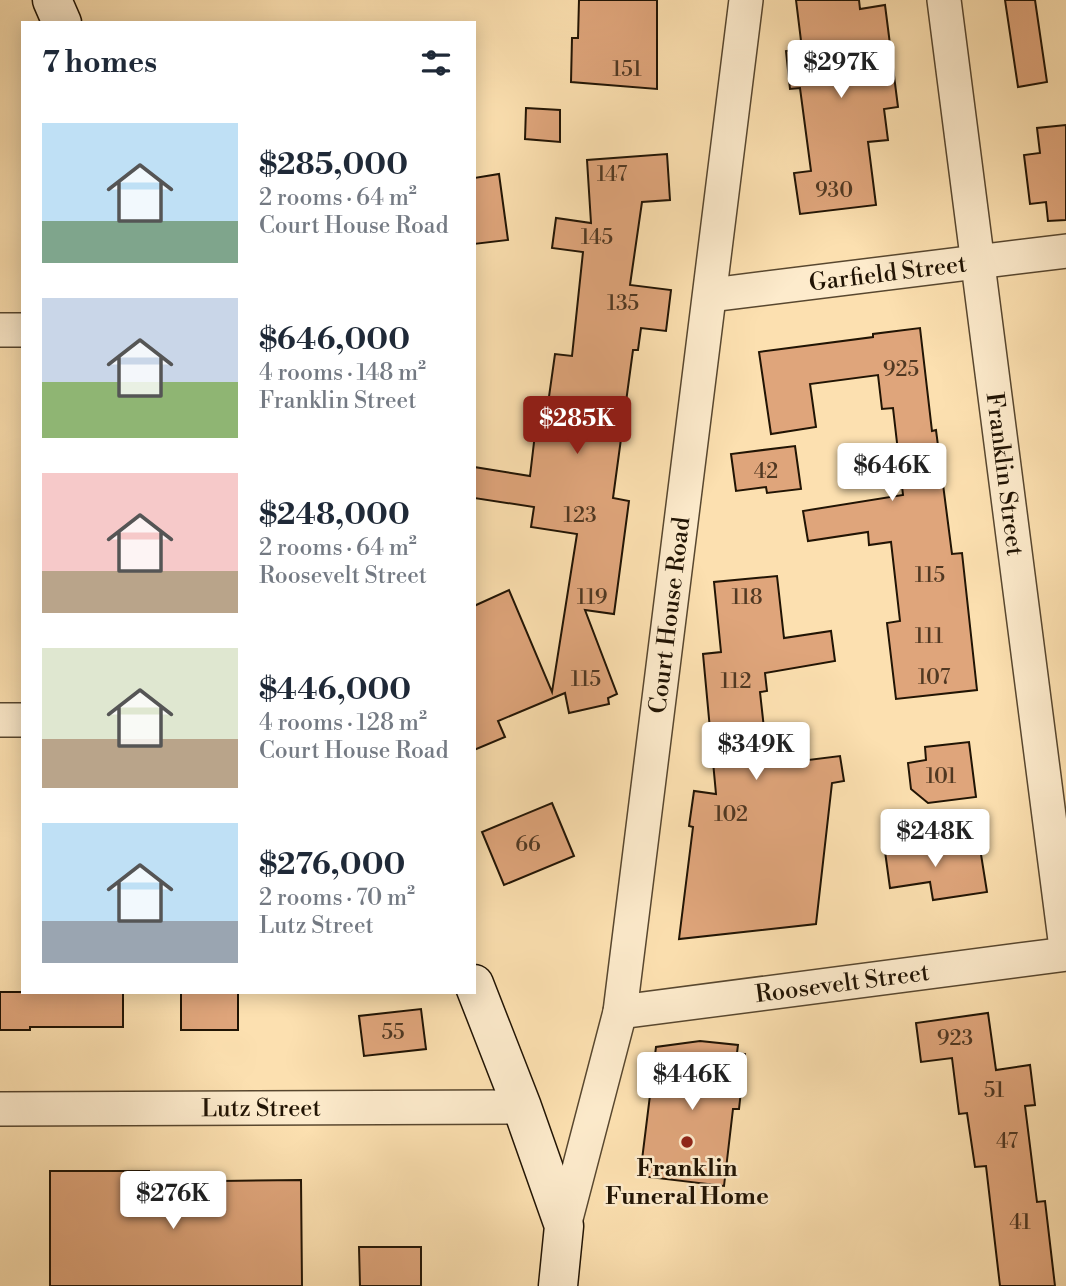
<!DOCTYPE html>
<html lang="en">
<head>
<meta charset="utf-8">
<style>
	body { margin:0; font-family:"Libre Bodoni",serif; background:#f6f6f7; color:#1f2937; height:100vh; display:flex; flex-direction:column; font-size:26px; white-space:nowrap }
	* { box-sizing:border-box; margin:0 }
	p { font-size:23px; color:#747a83 }
	.icon { flex:none; width:38px; height:38px; fill:none; stroke:currentColor; stroke-width:2; stroke-linecap:round; stroke-linejoin:round }
	.map { position:relative; flex:1; overflow:hidden }
	.sheet { position:absolute; left:21px; top:21px; width:455px; height:973px; display:flex; flex-direction:column; background:#fff; border-radius:0px; box-shadow:0 4px 18px #0003 }
	.sheet>* { flex:none }
	.price { position:absolute; translate:-50% -60px; padding:0 16px; border-radius:7px; background:#fff; color:#222; font-size:23px; line-height:46px; filter:drop-shadow(0 2px 4px #0008) }
	.price::after { content:''; position:absolute; left:50%; top:42px; width:21px; height:16px; margin-left:-10px; background:inherit; clip-path:polygon(0 0,100% 0,50% 100%) }
	.price.active { background:#8f2418; color:#fff }
	ul { padding:0; list-style:none }
	li { display:flex; align-items:center; gap:21px; height:175px; padding:0 21px }
	li span { display:grid; place-items:center; flex:none; width:196px; height:140px; border-radius:0px; color:#555 }
	li>.icon { margin-inline-start:auto }
	span .icon { width:84px; height:84px; fill:#fffc; stroke-width:1 }
	li b { font-size:30px }
	h2 { display:flex; justify-content:space-between; align-items:center; height:84px; padding:0 21px; font-size:30px }
	.map>svg:first-child { display:block }
</style>
</head>
<body>
<div class="map">
<svg width="1066" height="1286" viewBox="0 0 1066 1286">
	<rect width="100%" height="100%" fill="#fce0b0"/>
	<filter id="stains"><feTurbulence type="fractalNoise" baseFrequency=".00286" numOctaves="4"/><feColorMatrix values="0 0 0 0 .2 0 0 0 0 .09 0 0 0 0 .02 0 0 0 .5 -.17"/></filter>
	<radialGradient id="worn" r=".72"><stop offset=".6" stop-color="#630" stop-opacity="0"/><stop offset="1" stop-color="#630" stop-opacity=".3"/></radialGradient>
	<!-- building -->
	<g fill="#dfa57b" stroke="#211404" stroke-width="2">
		<polygon points="579,0 657,0 657,89 571,82 572,38 578,38"/>
		<polygon points="796,0 859,0 860,9 885,5 898,107 884,109 888,140 868,142 876,205 800,214 794,173 811,171 800,88 790,89 786,51 802,49"/>
		<polygon points="1005,0 1035,0 1047,82 1018,87"/>
		<polygon points="526,108 560,110 560,142 525,139"/>
		<polygon points="1066,125 1066,220 1048,221 1046,202 1030,204 1024,155 1040,153 1037,128"/>
		<polygon points="667,154 670,200 642,202 630,285 671,290 666,331 641,328 638,350 633,350 613,498 629,501 614,614 585,610 617,694 608,698 609,704 569,713 565,693 498,721 505,737 474,750 474,606 509,590 552,692 577,534 531,527 534,507 474,498 474,467 530,476 537,417 546,418 555,354 572,356 583,252 552,248 556,218 591,223 587,160"/>
		<polygon points="499,174 508,240 474,244 474,178"/>
		<polygon points="920,328 932,431 936,430 952,554 962,553 977,690 896,699 887,623 900,621 891,542 869,545 868,532 808,541 803,511 903,495 893,408 882,409 878,375 810,384 816,427 771,434 759,352 873,337 873,334"/>
		<polygon points="795,446 801,489 767,493 766,487 736,491 731,454"/>
		<polygon points="777,576 784,638 831,631 835,661 765,673 767,691 760,692 768,765 840,756 844,781 832,783 816,924 679,939 693,827 689,826 694,791 716,794 703,654 721,652 714,582"/>
		<polygon points="969,742 976,797 928,803 911,789 908,763 926,760 925,747"/>
		<polygon points="552,803 574,856 504,885 482,832"/>
		<polygon points="926,838 929,855 980,848 987,892 933,900 930,882 890,888 884,844"/>
		<polygon points="0,992 123,992 123,1027 30,1027 30,1030 0,1030"/>
		<rect x="181" y="992" width="57" height="38"/>
		<polygon points="421,1009 426,1049 364,1056 359,1016"/>
		<polygon points="988,1013 996,1070 1030,1065 1035,1105 1025,1106 1037,1202 1045,1201 1055,1286 1000,1286 986,1166 975,1167 967,1113 959,1114 952,1058 921,1062 916,1023"/>
		<polygon points="700,1041 738,1045 737,1053 745,1054 739,1109 733,1109 724,1186 640,1176 656,1047"/>
		<polygon points="50,1171 149,1171 149,1182 301,1180 302,1286 50,1286"/>
		<polygon points="359,1247 421,1247 421,1286 360,1286"/>
	</g>
	<g fill="none" stroke-linecap="round" stroke-linejoin="round">
		<!-- street casing -->
		<g stroke="#58472f" stroke-width="36">
			<g id="street">
				<path id="s1" d="M944,0L1066,948"/>
				<path id="s2" d="M711,295L1066,251"/>
				<polyline points="0,330 23,330"/>
				<polyline points="0,720 23,720"/>
				<path id="s3" d="M620,1012L1066,954"/>
				<path id="s4" d="M0,1109L522,1107"/>
				<path id="s5" d="M564,1226L620,1012L746,0"/>
			</g>
		</g>
		<!-- secondary casing -->
		<g stroke="#211404" stroke-width="41">
			<g id="secondary">
				<polyline points="52,0 62,23"/>
				<polyline points="474,984 522,1107 564,1226 558,1286"/>
			</g>
		</g>
		<!-- street -->
		<use href="#street" stroke="#fdebcc" stroke-width="33"/>
		<!-- secondary -->
		<use href="#secondary" stroke="#fdebcc" stroke-width="38"/>
	</g>
	<!-- markers -->
	<circle fill="#8f2418" stroke="#fdebcc" stroke-width="2.5" cx="687" cy="1142" r="7"/>
	<g text-anchor="middle" stroke-width="5" stroke-linejoin="round" paint-order="stroke">
		<!-- number labels -->
		<g font-size="21" fill="#503822">
			<text x="627" y="76">151</text>
			<text x="612" y="181">147</text>
			<text x="834" y="197">930</text>
			<text x="597" y="244">145</text>
			<text x="623" y="310">135</text>
			<text x="901" y="376">925</text>
			<text x="766" y="478">42</text>
			<text x="580" y="522">123</text>
			<text x="930" y="582">115</text>
			<text x="592" y="604">119</text>
			<text x="747" y="604">118</text>
			<text x="929" y="643">111</text>
			<text x="934" y="684">107</text>
			<text x="586" y="686">115</text>
			<text x="736" y="688">112</text>
			<text x="941" y="783">101</text>
			<text x="731" y="821">102</text>
			<text x="528" y="851">66</text>
			<text x="393" y="1039">55</text>
			<text x="955" y="1045">923</text>
			<text x="994" y="1097">51</text>
			<text x="1007" y="1148">47</text>
			<text x="1020" y="1229">41</text>
		</g>
		<!-- street labels -->
		<g font-size="24" fill="#211404" stroke="#fdebcc">
			<text dy="8" stroke="none"><textPath href="#s2" startOffset="178">Garfield Street</textPath></text>
			<text dy="8" stroke="none"><textPath href="#s1" startOffset="478">Franklin Street</textPath></text>
			<text dy="8" stroke="none"><textPath href="#s5" startOffset="621">Court House Road</textPath></text>
			<text dy="8" stroke="none"><textPath href="#s3" startOffset="224">Roosevelt Street</textPath></text>
			<text dy="8" stroke="none"><textPath href="#s4" startOffset="261">Lutz Street</textPath></text>
		</g>
		<!-- poi labels -->
		<g font-size="24" font-weight="bold" fill="#211404" stroke="#fdebcc">
			<text x="687" y="1176">Franklin<tspan x="687" dy="28">Funeral Home</tspan></text>
		</g>
	</g>
	<rect width="100%" height="100%" filter="url(#stains)"/>
	<rect width="100%" height="100%" fill="url(#worn)"/>
</svg>
<b class="price" style="left:841px;top:100px">$297K</b>
<b class="price active" style="left:577px;top:456px">$285K</b>
<b class="price" style="left:892px;top:503px">$646K</b>
<b class="price" style="left:756px;top:782px">$349K</b>
<b class="price" style="left:935px;top:869px">$248K</b>
<b class="price" style="left:692px;top:1112px">$446K</b>
<b class="price" style="left:173px;top:1231px">$276K</b>
<section class="sheet">
<h2>7 homes<svg class="icon" aria-label="filters" viewBox="0 0 24 24"><path d="M4 7h16M4 17h16"/><circle cx="9" cy="7" r="2"/><circle cx="15" cy="17" r="2"/></svg></h2>
<ul>
<li><span style="background:linear-gradient(#bfe0f5 70%,#7fa58c 0)"><svg class="icon" aria-label="home" viewBox="0 0 24 24"><path d="M3 11l9-7 9 7M6 9v11h12V9"/></svg></span><div><b>$285,000</b><p>2 rooms · 64 m²</p><p>Court House Road</p></div></li>
<li><span style="background:linear-gradient(#c9d6e8 60%,#8fb573 0)"><svg class="icon" aria-label="home" viewBox="0 0 24 24"><path d="M3 11l9-7 9 7M6 9v11h12V9"/></svg></span><div><b>$646,000</b><p>4 rooms · 148 m²</p><p>Franklin Street</p></div></li>
<li><span style="background:linear-gradient(#f6c9c9 70%,#b9a48a 0)"><svg class="icon" aria-label="home" viewBox="0 0 24 24"><path d="M3 11l9-7 9 7M6 9v11h12V9"/></svg></span><div><b>$248,000</b><p>2 rooms · 64 m²</p><p>Roosevelt Street</p></div></li>
<li><span style="background:linear-gradient(#dfe7d0 65%,#b9a48a 0)"><svg class="icon" aria-label="home" viewBox="0 0 24 24"><path d="M3 11l9-7 9 7M6 9v11h12V9"/></svg></span><div><b>$446,000</b><p>4 rooms · 128 m²</p><p>Court House Road</p></div></li>
<li><span style="background:linear-gradient(#bfe0f5 70%,#9aa5b1 0)"><svg class="icon" aria-label="home" viewBox="0 0 24 24"><path d="M3 11l9-7 9 7M6 9v11h12V9"/></svg></span><div><b>$276,000</b><p>2 rooms · 70 m²</p><p>Lutz Street</p></div></li>
</ul>
</section>
</div>
</body>
</html>
